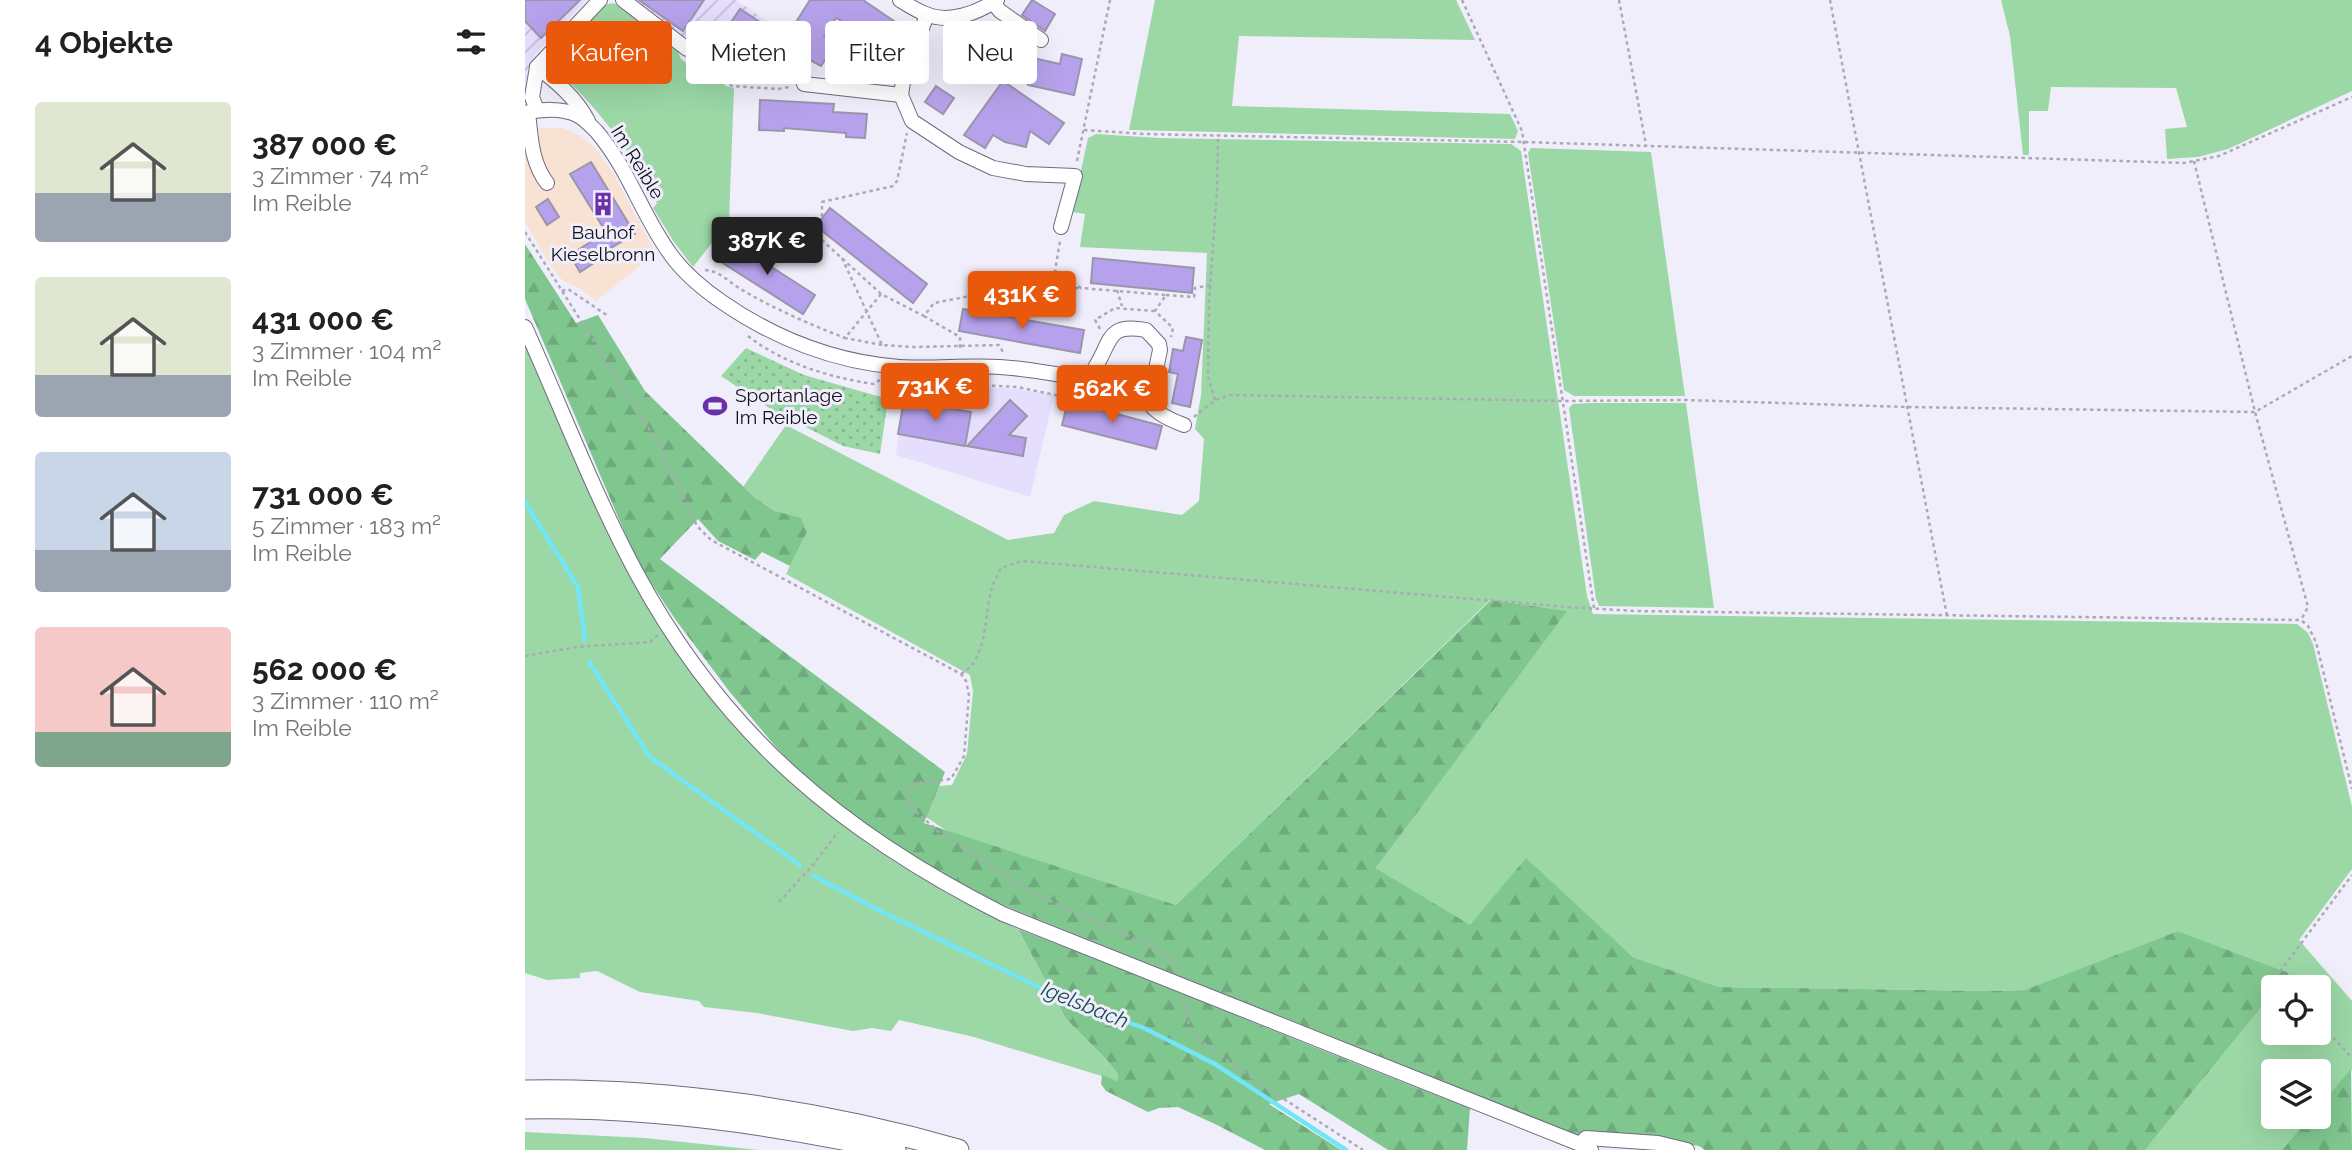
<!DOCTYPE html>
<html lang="de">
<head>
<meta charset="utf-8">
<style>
	body { margin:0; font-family:Raleway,sans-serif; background:#f6f6f6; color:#202124; height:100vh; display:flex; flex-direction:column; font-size:26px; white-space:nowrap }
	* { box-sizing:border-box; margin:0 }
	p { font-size:23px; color:#757577 }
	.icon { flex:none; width:38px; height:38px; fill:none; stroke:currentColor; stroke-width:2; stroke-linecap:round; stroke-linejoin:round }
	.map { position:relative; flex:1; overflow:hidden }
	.panel { display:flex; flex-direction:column; background:#fff; width:525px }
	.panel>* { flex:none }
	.hud { position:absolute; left:21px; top:21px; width:665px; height:63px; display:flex; gap:14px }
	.fabs { position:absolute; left:1736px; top:975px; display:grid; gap:14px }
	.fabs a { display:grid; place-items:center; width:70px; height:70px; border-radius:7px; background:#fff; box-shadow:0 7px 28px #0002; font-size:35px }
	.price { position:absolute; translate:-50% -60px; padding:0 16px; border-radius:7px; background:#ea580c; color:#fff; font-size:23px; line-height:46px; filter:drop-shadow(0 2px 4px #0008) }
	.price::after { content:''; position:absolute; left:50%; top:42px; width:21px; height:16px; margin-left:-10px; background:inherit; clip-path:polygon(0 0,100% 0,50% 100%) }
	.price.current { background:#222; color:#fff }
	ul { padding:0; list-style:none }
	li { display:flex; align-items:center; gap:21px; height:175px; padding:0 35px }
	li span { display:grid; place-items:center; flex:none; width:196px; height:140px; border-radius:7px; color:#555 }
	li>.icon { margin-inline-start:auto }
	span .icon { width:84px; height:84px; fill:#fffc; stroke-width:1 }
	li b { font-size:30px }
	h2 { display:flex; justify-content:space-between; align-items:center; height:84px; padding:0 35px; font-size:30px }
	.chip { padding:0 24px; border-radius:7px; background:#fff; box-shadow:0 7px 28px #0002; font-size:24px; line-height:63px }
	.chip.current { background:#ea580c; color:#fff }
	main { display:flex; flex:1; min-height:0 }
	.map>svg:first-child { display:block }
</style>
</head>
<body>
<main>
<section class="panel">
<h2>4 Objekte<svg class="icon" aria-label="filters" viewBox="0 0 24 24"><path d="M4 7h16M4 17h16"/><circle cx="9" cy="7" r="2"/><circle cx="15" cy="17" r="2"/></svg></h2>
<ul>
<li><span style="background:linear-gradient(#dfe7d0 65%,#9aa5b1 0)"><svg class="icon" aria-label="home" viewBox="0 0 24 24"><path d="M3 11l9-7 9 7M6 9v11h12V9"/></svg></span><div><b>387 000 €</b><p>3 Zimmer · 74 m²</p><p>Im Reible</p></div></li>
<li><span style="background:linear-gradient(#dfe7d0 70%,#9aa5b1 0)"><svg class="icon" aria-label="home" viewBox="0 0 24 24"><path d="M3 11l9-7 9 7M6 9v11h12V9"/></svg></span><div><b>431 000 €</b><p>3 Zimmer · 104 m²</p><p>Im Reible</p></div></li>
<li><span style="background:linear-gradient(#c9d6e8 70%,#9aa5b1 0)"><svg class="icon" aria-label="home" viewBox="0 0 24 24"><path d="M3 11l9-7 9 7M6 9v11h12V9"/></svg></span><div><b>731 000 €</b><p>5 Zimmer · 183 m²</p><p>Im Reible</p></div></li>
<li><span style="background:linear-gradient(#f6c9c9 75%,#7fa58c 0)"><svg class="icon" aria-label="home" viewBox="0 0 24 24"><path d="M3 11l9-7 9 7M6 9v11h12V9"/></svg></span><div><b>562 000 €</b><p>3 Zimmer · 110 m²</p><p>Im Reible</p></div></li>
</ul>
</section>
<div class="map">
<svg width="1827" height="1150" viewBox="0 0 1827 1150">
	<defs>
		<pattern id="industrial-furrows" width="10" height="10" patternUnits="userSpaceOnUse" patternTransform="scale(1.75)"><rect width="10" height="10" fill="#e5defd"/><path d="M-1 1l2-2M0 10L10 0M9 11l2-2" fill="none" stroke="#c3bdd8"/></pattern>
		<pattern id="forest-firs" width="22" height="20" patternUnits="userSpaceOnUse" patternTransform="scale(1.75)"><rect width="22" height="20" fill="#80c78f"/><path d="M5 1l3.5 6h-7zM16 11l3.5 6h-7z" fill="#6eaa7b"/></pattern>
		<pattern id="park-dots" width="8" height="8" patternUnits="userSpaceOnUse" patternTransform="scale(1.75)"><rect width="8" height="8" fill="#9bd8a6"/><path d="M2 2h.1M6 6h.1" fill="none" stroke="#84b88e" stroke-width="1.8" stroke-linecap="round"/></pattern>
	</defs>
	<rect width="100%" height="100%" fill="#f1eefc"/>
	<!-- commercial -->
	<polygon fill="#f8e2d4" points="13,128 38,128 54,135 70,148 88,173 131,253 71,301 55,289 38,281 23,261 0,222 0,156 15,151"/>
	<!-- industrial -->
	<g fill="url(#industrial-furrows)">
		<polygon points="0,0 62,0 10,54 3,69 0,94"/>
		<polygon points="105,0 211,0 248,25 210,83"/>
	</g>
	<!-- built -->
	<polygon fill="#e5defd" points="438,386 494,389 529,395 505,497 371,455 379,400 432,410"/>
	<!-- green -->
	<g fill="#9bd8a6">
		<polygon points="630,0 931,0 950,40 714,36 707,106 985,114 993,131 990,139 604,130"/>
		<polygon points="1476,0 1827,0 1827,91 1703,149 1673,157 1642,159 1640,129 1662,127 1651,88 1526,87 1523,111 1504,111 1504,155 1498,155 1485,36"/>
		<path d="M89,3L150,44L156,59L168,68L173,65L201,86L209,88L204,221L168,267L149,242L128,208L132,203C104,148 71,104 24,64L79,5Z"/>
		<polygon points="571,134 634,138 986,144 996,151 1062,596 1068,614 1772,624 1783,633 1788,644 1827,807 1827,869 1774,940 1827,1001 1827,1070 1794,1107 1794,1071 1748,1071 1748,1116 1785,1117 1757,1150 1620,1150 1748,993 1748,1032 1794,1032 1794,987 1753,987 1764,973 1653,931 1501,990 1465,991 1194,987 1108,957 1001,859 945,926 851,868 1041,611 965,600 651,905 422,831 401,817 414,786 427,785 442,754 448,691 445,675 261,574 282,532 228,496 218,487 261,425 483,540 529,533 539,515 569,501 657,515 674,501 679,439 670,429 676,395 682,253 555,247 560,214 547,212 563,138"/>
		<polygon points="1006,148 1126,152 1160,396 1049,396 1039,390 1003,153"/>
		<polygon points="0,338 92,551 132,622 160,663 251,769 305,815 340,842 373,864 427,896 493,929 541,1019 580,1058 593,1074 593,1081 449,1037 374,1020 366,1031 347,1028 328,1031 232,1013 179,1007 174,1001 115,992 72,971 55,973 55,978 22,980 0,973"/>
		<polygon points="1066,403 1161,403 1189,608 1074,606 1071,599 1044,408 1048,404"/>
		<polygon points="0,1132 120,1138 233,1150 0,1150"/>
	</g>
	<!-- forest -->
	<g fill="url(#forest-firs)">
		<polygon points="0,244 51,323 73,315 120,391 228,496 250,511 276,518 282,532 265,566 237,552 230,560 193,541 173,519 135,559 420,772 399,823 651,905 966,600 1042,611 851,868 945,925 1001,858 1108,957 1194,987 1465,991 1500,990 1653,931 1764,973 1753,987 1748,987 1748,993 1620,1150 1180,1150 1174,1146 1146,1141 1039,1134 955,1096 473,903 404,868 346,830 271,768 250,746 204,691 150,619 126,583 108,552 0,299"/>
		<path d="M493,929C645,986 793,1051 945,1108L942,1150H863L774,1094L744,1104L816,1150H740L692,1125L653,1107L634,1108L623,1112L581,1091L576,1084L577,1075L593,1081V1074L580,1058L541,1019Z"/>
		<polygon points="1826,1069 1827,1150 1757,1150 1785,1117 1794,1116 1794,1107"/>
	</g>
	<!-- park -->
	<polygon fill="url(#park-dots)" points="221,348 279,375 363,399 355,454 318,446 247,410 196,376"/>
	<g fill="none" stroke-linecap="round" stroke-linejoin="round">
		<!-- stream -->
		<g stroke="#72e6f6" stroke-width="4.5">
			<polyline points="0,502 53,587 60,640"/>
			<polyline points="64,662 125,757 275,865"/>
			<polyline points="289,876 359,913 543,1001 619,1028 690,1064 821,1150"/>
		</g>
	</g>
	<!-- building -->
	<g fill="#b6a2ec" stroke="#9a95ab" stroke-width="2" fill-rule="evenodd">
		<polygon points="0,0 55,0 16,38 0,21"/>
		<polygon points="114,0 179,0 158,31"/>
		<path d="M285,0H338L382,30L367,51L358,45L337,76L322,66L318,72L300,60L296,66L283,59L273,74L260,66L248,82L216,59L212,67L191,54L201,38L197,36L215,9L241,26L234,35L254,49ZM311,18L336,32L322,53L299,37Z"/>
		<polygon points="507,0 530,14 520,31 497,15"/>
		<polygon points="537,54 557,59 549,95 503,85 508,58 535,64"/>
		<polygon points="478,81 539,123 524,144 505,131 501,147 480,142 468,135 460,148 439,135"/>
		<polygon points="411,86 429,98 418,114 400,102"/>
		<polygon points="235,100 309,104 308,112 342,114 340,138 321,137 321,133 259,128 259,131 234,130"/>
		<polygon points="66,162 110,234 86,248 87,251 55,272 45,255 81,232 45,174"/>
		<polygon points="23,199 34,217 22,225 11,207"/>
		<polygon points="305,208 402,284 388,303 291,226"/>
		<polygon points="206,241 290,295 278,314 193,260"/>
		<polygon points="568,258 669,268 667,293 566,283"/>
		<polygon points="438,309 559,330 555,353 434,331"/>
		<polygon points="661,337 677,340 665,407 647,403 653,374 644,372 648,349 658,351"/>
		<polygon points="379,400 446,412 440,446 373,434"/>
		<polygon points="485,400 502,416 484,435 501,438 498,456 442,446"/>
		<polygon points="543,401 637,426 631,449 537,425"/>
	</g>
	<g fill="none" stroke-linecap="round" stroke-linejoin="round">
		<!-- minor casing -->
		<g stroke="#6f6a7e" stroke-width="16">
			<g id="minor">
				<polyline points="98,0 162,49"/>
				<path d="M375,0C383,5 392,11 401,14C424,24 452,13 472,0"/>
				<polyline points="468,3 475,11 516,40"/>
				<polyline points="402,15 379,75 376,95 387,121 434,152 468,168 501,174 550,176 536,227"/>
				<path d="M12,67C32,82 51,98 63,121"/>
				<polyline points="279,84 376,95"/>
				<polyline points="12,110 7,97 12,67 75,0"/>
				<path d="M0,113C16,109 37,108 52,115C60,119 66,126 72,132C105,171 117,216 146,255C159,273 178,289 197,302C249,338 310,362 374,367C408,369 442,365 475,367C523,370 570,383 617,392L629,379L635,350L634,344L621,330C582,323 587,340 571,366C568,372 565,375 562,382"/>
				<path d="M3,113C6,137 6,162 22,183"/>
				<path d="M0,327C37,409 69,494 112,574C199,735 317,833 478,914L1055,1144L1066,1150"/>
				<path d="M617,392C625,410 640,418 659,425"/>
				<polyline points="1055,1144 1061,1138 1133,1143 1162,1150"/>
			</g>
		</g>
		<!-- highway casing -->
		<g stroke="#6f6a7e" stroke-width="23">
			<g id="highway">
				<path d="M0,1091C142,1088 297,1111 433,1150"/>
				<path d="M0,1108C123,1106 249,1123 370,1150"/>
			</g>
		</g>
		<!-- path -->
		<g stroke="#aca9b5" stroke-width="2.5" stroke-dasharray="3.5 3.5" stroke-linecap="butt">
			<polyline points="937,0 997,131 1069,608"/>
			<polyline points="1094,0 1121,145"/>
			<polyline points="1305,0 1422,616"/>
			<polyline points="172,58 207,86 253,89 264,87"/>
			<polyline points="559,130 620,134 999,142 1659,163 1694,156 1827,97"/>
			<polyline points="552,161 585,0"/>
			<polyline points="1669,161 1730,412 1783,607 1776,620"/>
			<polyline points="0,232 134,445 172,526 186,540 436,674 441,681 444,695 439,756 426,779 391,783 382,790 385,806 416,834 509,894 630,948 652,965 653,970"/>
			<polyline points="317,258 357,345 389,347 474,345 478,352"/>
			<path d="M180,270C194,271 203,281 214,288C247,308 284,324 320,338"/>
			<polyline points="530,271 556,288 641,295 630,311 648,328 646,337"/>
			<polyline points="592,290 597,306"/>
			<polyline points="37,291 43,289 83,316"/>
			<polyline points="508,291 554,288"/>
			<polyline points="356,294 286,230 297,215 297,202 368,186 372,181 382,133"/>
			<polyline points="641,295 669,297 670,288 685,285"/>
			<polyline points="399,316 435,337 435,348"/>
			<polyline points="575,329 570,320 590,308 629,311"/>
			<path d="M223,336C259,364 304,377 348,384L355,380"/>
			<polyline points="357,345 320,338 356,294 399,316 409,303 455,294 508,291 530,271 535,241"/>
			<polyline points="434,380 437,384 492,387 545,398 546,392"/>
			<polyline points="690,400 683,376 684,301 692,191 693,135"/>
			<polyline points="669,417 690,400 705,395 1037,401 1161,400 1382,407 1730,412 1827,356"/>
			<polyline points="0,656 52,647 125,642 133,635"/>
			<path d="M436,674C464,658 458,617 467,588C469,581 473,575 476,568L497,561L1043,607L1110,611L1776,620L1783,626L1791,642L1827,789"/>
			<polyline points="254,902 288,865 313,832"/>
			<polyline points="1761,987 1751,977 1827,875"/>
			<polyline points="659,1000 664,1025 674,1040 734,1083 838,1150"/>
			<polyline points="1794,1022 1827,1058"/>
		</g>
		<!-- minor -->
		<use href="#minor" stroke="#fff" stroke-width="14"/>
		<!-- highway -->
		<use href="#highway" stroke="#fff" stroke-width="21"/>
	</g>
	<!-- icons -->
	<defs>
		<g id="building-bare" transform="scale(1.89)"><path d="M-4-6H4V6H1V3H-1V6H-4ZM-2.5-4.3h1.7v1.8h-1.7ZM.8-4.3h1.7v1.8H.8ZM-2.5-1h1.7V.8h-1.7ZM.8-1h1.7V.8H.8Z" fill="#6a30a7" stroke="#f1eefc" stroke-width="2.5" paint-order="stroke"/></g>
		<g id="stadium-bare" transform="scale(1.89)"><path d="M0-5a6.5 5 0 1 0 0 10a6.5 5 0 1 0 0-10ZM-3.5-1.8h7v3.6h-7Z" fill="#6a30a7" stroke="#f1eefc" stroke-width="2.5" paint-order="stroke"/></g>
	</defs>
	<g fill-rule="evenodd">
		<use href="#building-bare" x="78" y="204"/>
		<use href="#stadium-bare" x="190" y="406"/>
	</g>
	<g text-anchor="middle" stroke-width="6" stroke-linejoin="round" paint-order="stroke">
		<!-- street labels -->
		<g font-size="19" fill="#121018" stroke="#f1eefc">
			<text transform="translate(113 162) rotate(58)" y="7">Im Reible</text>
		</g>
		<!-- poi labels -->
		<g font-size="19" fill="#121018" stroke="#f1eefc">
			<text x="78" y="239">Bauhof<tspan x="78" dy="22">Kieselbronn</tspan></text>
			<text x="210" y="402" text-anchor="start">Sportanlage<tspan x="210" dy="22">Im Reible</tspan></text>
		</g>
		<!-- water labels -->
		<g font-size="21" font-style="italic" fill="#184c53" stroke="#f1eefc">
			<text transform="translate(560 1005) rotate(22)" y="7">Igelsbach</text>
		</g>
	</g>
</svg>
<div class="fabs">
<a><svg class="icon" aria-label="locate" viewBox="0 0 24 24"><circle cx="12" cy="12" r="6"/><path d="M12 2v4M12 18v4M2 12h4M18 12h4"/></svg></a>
<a><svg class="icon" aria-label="layers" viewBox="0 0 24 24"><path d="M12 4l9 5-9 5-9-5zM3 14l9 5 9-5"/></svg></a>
</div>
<b class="price current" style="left:242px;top:277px">387K €</b>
<b class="price" style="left:497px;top:331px">431K €</b>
<b class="price" style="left:410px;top:423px">731K €</b>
<b class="price" style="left:587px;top:425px">562K €</b>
<div class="hud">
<a class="chip current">Kaufen</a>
<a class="chip">Mieten</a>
<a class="chip">Filter</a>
<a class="chip">Neu</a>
</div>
</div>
</main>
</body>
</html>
